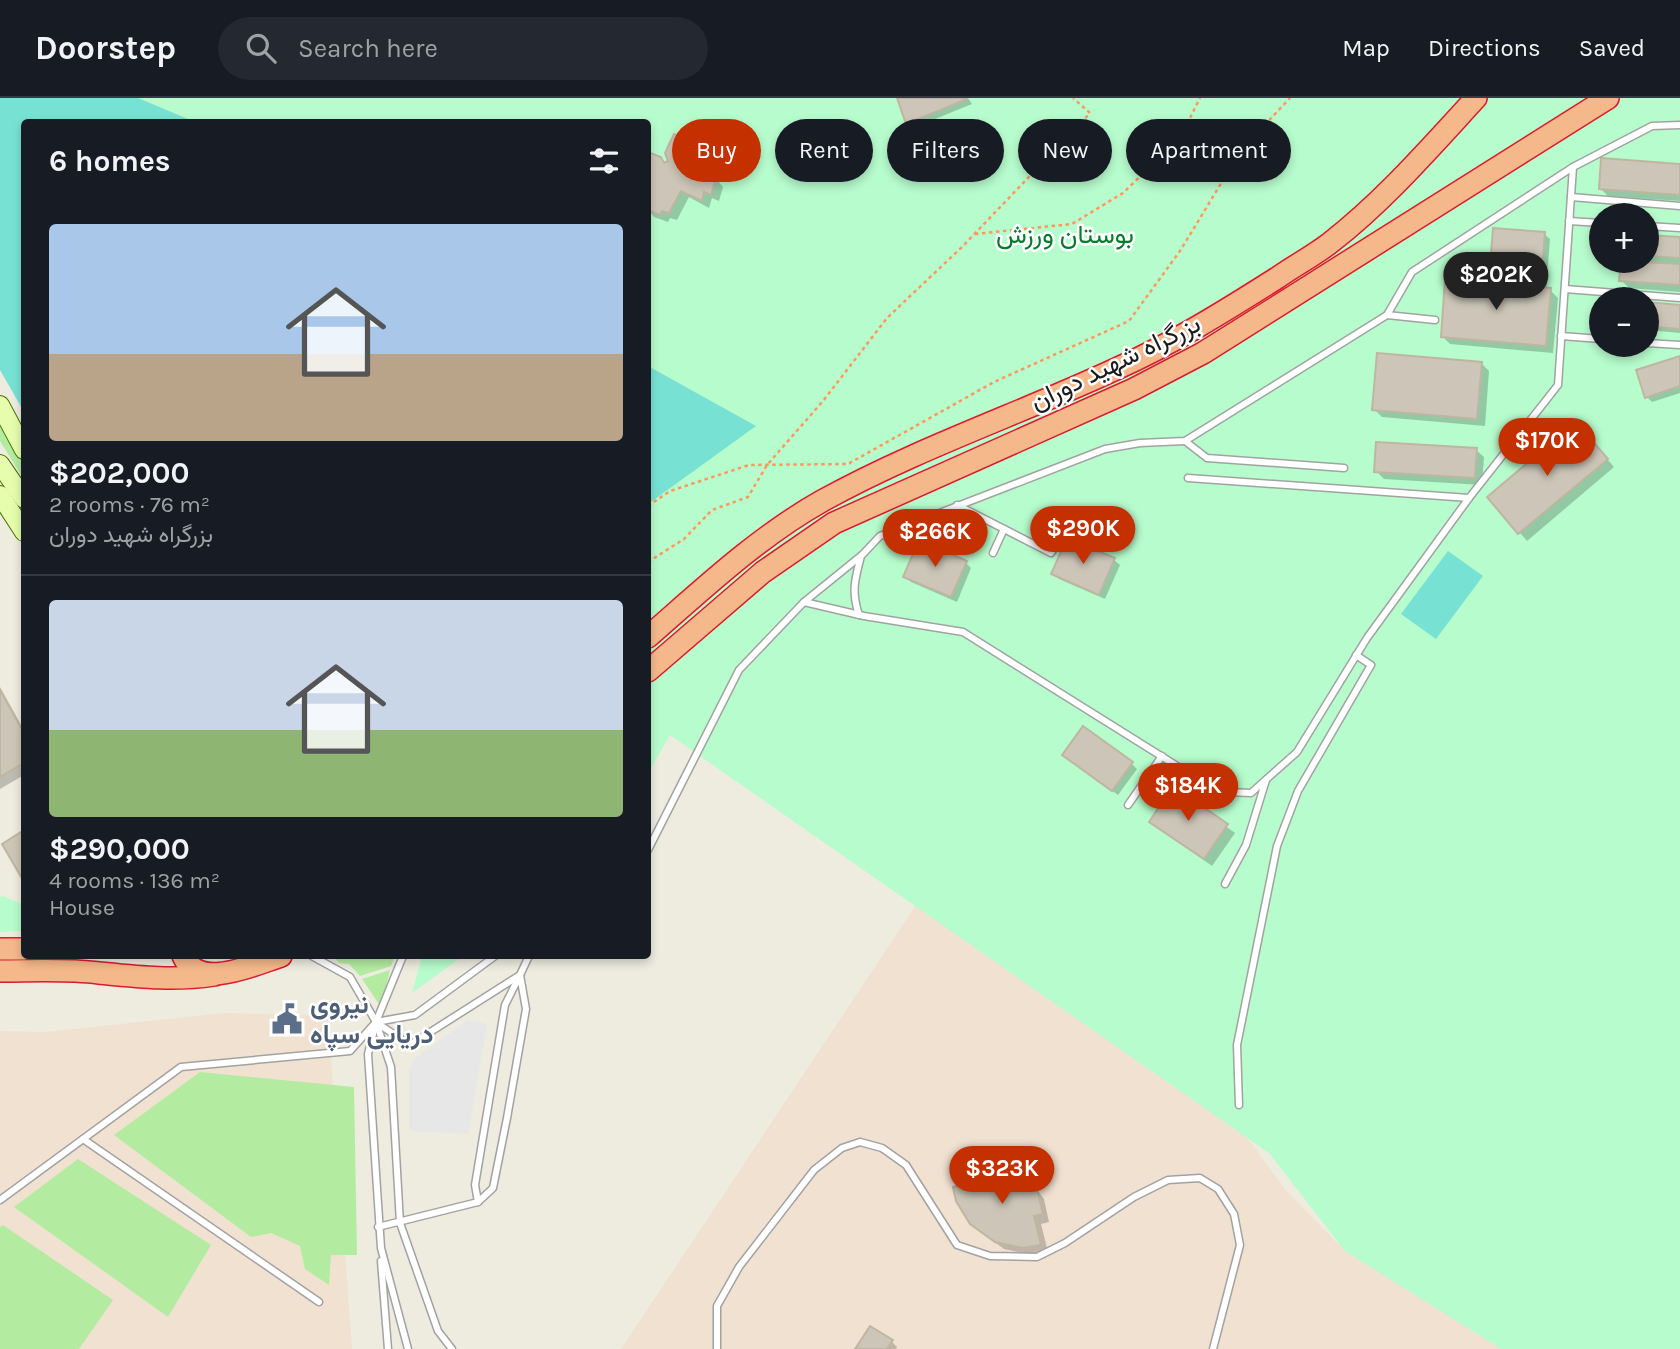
<!DOCTYPE html>
<html lang="en">
<head>
<meta charset="utf-8">
<style>
	body { margin:0; font-family:Karla,Vazirmatn,sans-serif; background:#242831; color:#f1f3f6; height:100vh; display:flex; flex-direction:column; font-size:26px; white-space:nowrap }
	* { box-sizing:border-box; margin:0 }
	p { font-size:23px; color:#9ea1a6 }
	.icon { flex:none; width:38px; height:38px; fill:none; stroke:currentColor; stroke-width:2; stroke-linecap:round; stroke-linejoin:round }
	.map { position:relative; flex:1; overflow:hidden }
	.sheet { position:absolute; left:21px; top:21px; width:630px; height:840px; display:flex; flex-direction:column; background:#171b24; border-radius:7px; box-shadow:0 4px 10px #0003 }
	.sheet>* { flex:none }
	.top-card { position:absolute; left:672px; top:21px; width:665px; height:63px; display:flex; gap:14px }
	.fabs { position:absolute; left:1589px; top:105px; display:grid; gap:14px }
	.fabs a { display:grid; place-items:center; width:70px; height:70px; border-radius:50%; background:#171b24; box-shadow:0 4px 10px #0003; font-size:35px }
	.price { position:absolute; translate:-50% -60px; padding:0 16px; border-radius:24px; background:#c53000; color:#fff; font-size:23px; line-height:46px; filter:drop-shadow(0 2px 4px #0008) }
	.price::after { content:''; position:absolute; left:50%; top:42px; width:21px; height:16px; margin-left:-10px; background:inherit; clip-path:polygon(0 0,100% 0,50% 100%) }
	.price.active { background:#222; color:#fff }
	ul { padding:0; list-style:none }
	li { display:grid; align-content:center; gap:14px; height:371px; padding:0 28px }
	li+li { border-top:2px solid #363941 }
	li span { display:grid; place-items:center; height:217px; border-radius:7px; color:#555 }
	li>.icon { margin-inline-start:auto }
	span .icon { width:126px; height:126px; fill:#fffc; stroke-width:1 }
	li b { font-size:30px }
	h2 { display:flex; justify-content:space-between; align-items:center; height:84px; padding:0 28px; font-size:30px }
	.chip { padding:0 24px; border-radius:32px; background:#171b24; box-shadow:0 4px 10px #0003; font-size:24px; line-height:63px }
	.chip.active { background:#c53000; color:#fff }
	header { display:flex; align-items:center; gap:42px; box-sizing:border-box; height:98px; padding:0 35px; background:#171b24; border-bottom:2px solid #363941 }
	header strong { font-size:33px }
	nav { display:flex; gap:38px; margin-inline-start:auto; font-size:24px }
	.search { width:490px; height:63px; background:#242831; display:flex; align-items:center; gap:18px; box-sizing:border-box; padding:0 24px; border-radius:38px; color:#9ea1a6; font-size:26px }
	.map>svg:first-child { display:block }
</style>
</head>
<body>
<header>
<strong>Doorstep</strong>
<div class="search"><svg class="icon" aria-label="search" viewBox="0 0 24 24"><circle cx="10" cy="10" r="6"/><path d="M15 15l6 6"/></svg>Search here</div>
<nav><a>Map</a><a>Directions</a><a>Saved</a></nav>
</header>
<div class="map">
<svg width="1680" height="1251" viewBox="0 0 1680 1251">
	<rect width="100%" height="100%" fill="#edecdf"/>
	<!-- military -->
	<g fill="#f1e1d1">
		<polygon points="934,780 1104,844 1284,1090 1338,1146 1680,1251 621,1251"/>
		<polygon points="225,915 328,918 352,1251 0,1251 0,933 46,934"/>
	</g>
	<!-- grass -->
	<g fill="#b3eca1">
		<polygon points="0,325 24,367 24,382 0,343"/>
		<polygon points="333,858 395,858 391,868 360,878 349,866 339,865"/>
		<polygon points="390,872 381,909 362,881"/>
		<polygon points="200,974 354,989 357,1157 331,1157 329,1187 305,1171 300,1148 271,1135 251,1139 114,1037"/>
		<polygon points="78,1061 211,1147 168,1219 14,1109"/>
		<polygon points="3,1127 113,1202 79,1251 0,1251 0,1129"/>
	</g>
	<!-- park -->
	<g fill="#b7fccd" fill-rule="evenodd">
		<path d="M0,0H1680V1251H1501L1345,1153L1269,1055L670,637L648,675V24H24ZM1601,117H1647V163H1601ZM1601,201H1647V247H1601Z"/>
		<polygon points="3,798 24,807 24,833 0,834 0,799"/>
		<polygon points="422,858 463,858 412,895"/>
	</g>
	<!-- pitch -->
	<g fill="#77e2d3">
		<polygon points="0,0 138,0 195,24 24,24 24,314 0,272"/>
		<polygon points="648,268 756,328 648,406"/>
		<polygon points="1448,453 1483,478 1436,541 1401,516"/>
	</g>
	<!-- parking -->
	<polygon fill="#e7e7e7" points="468,922 487,926 468,1036 409,1033 409,974 413,962"/>
	<!-- shadow -->
	<g fill="#0003">
		<polygon points="899,0 968,0 972,6 913,30 907,25"/>
		<polygon points="699,43 707,51 704,56 709,61 704,71 710,74 723,89 719,103 712,100 709,110 689,99 677,122 670,120 668,124 654,119 648,112 648,56 660,61 666,66"/>
		<polygon points="1680,68 1680,103 1608,98 1600,90"/>
		<polygon points="1544,136 1550,141 1546,192 1550,192 1558,200 1553,255 1450,246 1442,238 1499,188 1491,180"/>
		<polygon points="1647,139 1680,141 1680,194 1629,190 1621,182 1631,164 1629,163 1647,163"/>
		<polygon points="1647,206 1680,209 1680,235 1647,232"/>
		<polygon points="1680,260 1680,295 1652,304 1647,299"/>
		<polygon points="1481,265 1489,273 1485,328 1382,319 1374,311"/>
		<polygon points="1584,334 1614,369 1527,443 1489,399"/>
		<polygon points="1476,352 1484,359 1482,387 1384,381 1376,373"/>
		<polygon points="1114,462 1120,467 1105,501 1059,481 1053,476"/>
		<polygon points="966,465 971,470 957,504 911,484 905,478"/>
		<polygon points="0,589 24,632 24,677 0,691"/>
		<polygon points="1064,657 1131,665 1137,671 1118,697"/>
		<polygon points="1174,691 1235,735 1212,768 1151,724"/>
		<polygon points="1034,1088 1044,1101 1049,1124 1041,1126 1048,1154 1032,1157 1004,1151 980,1133"/>
		<polygon points="892,1244 897,1249 896,1251 857,1251"/>
	</g>
	<!-- building -->
	<g fill="#cdc6b8" stroke="#bfb6a1" stroke-width="2">
		<polygon points="897,0 967,0 967,1 906,26"/>
		<polygon points="684,34 700,42 696,50 702,52 695,65 711,72 708,78 716,80 711,97 704,94 702,103 681,93 669,115 662,113 660,117 648,112 648,54 661,59 664,65 668,63 665,55 674,36 682,39"/>
		<polygon points="1601,60 1680,66 1680,97 1599,91"/>
		<polygon points="1493,130 1545,134 1541,185 1489,180"/>
		<polygon points="1647,137 1680,139 1680,160 1647,158"/>
		<polygon points="1621,163 1680,166 1680,187 1619,183"/>
		<polygon points="1445,181 1551,190 1546,248 1441,239"/>
		<polygon points="1647,204 1680,207 1680,231 1647,228"/>
		<polygon points="1377,255 1482,264 1477,321 1372,312"/>
		<polygon points="1680,258 1680,288 1645,300 1636,272"/>
		<polygon points="1576,324 1608,361 1518,436 1487,399"/>
		<polygon points="1376,344 1477,350 1475,380 1374,374"/>
		<polygon points="1067,440 1115,460 1099,497 1051,476"/>
		<polygon points="919,442 967,463 951,499 903,479"/>
		<polygon points="0,592 24,635 24,665 0,679"/>
		<polygon points="1083,628 1133,664 1112,693 1062,657"/>
		<polygon points="1173,688 1228,726 1204,761 1149,724"/>
		<polygon points="24,732 24,784 2,746"/>
		<polygon points="1002,1068 1022,1074 1037,1091 1043,1116 1034,1118 1041,1147 1023,1150 995,1144 970,1126 956,1103 953,1089 979,1083 977,1071"/>
		<polygon points="870,1228 893,1242 887,1251 855,1251"/>
	</g>
	<g fill="none" stroke-linecap="round" stroke-linejoin="round">
		<!-- service casing -->
		<g stroke="#a2a2a2" stroke-width="9">
			<g id="service">
				<polyline points="1571,99 1680,108"/>
				<polyline points="1569,123 1601,125"/>
				<polyline points="1647,128 1680,130"/>
				<polyline points="1565,191 1680,200"/>
				<polyline points="1387,217 1435,222"/>
				<polyline points="1561,238 1601,241"/>
				<polyline points="1647,245 1680,247"/>
				<polyline points="1185,343 1207,360 1344,370"/>
				<polyline points="1188,380 1469,400"/>
				<polyline points="957,407 1051,455 1065,433"/>
				<polyline points="993,455 1004,431"/>
				<polyline points="804,504 862,457 880,438 1105,351 1140,345 1185,343 1387,217 1412,174 1573,69 1652,28 1680,27"/>
				<path d="M859,517C851,493 855,481 861,458"/>
				<polyline points="1128,707 1162,658"/>
				<polyline points="648,752 739,572 804,504 864,518 963,534 1185,673 1227,694 1251,695 1297,654 1367,540 1469,400 1558,287 1573,69"/>
				<polyline points="1225,786 1246,747 1266,682"/>
				<polyline points="312,858 350,879 376,924 391,969 400,1125 438,1233 452,1251"/>
				<polyline points="403,858 376,924 368,956 381,1150 408,1251"/>
				<polygon points="520,877 526,911 507,1020 493,1090 478,1104 475,1087 505,907"/>
				<polyline points="377,925 410,947 520,877 529,858"/>
				<polyline points="1239,1007 1237,947 1277,748 1298,693 1371,567 1356,557"/>
				<polyline points="83,1041 319,1204"/>
				<polyline points="0,1102 181,969 350,953 376,924 415,917 495,858"/>
				<polyline points="378,1129 478,1104"/>
				<polyline points="381,1163 388,1251"/>
				<polyline points="717,1251 717,1208 739,1169 814,1072 842,1050 860,1044 882,1050 906,1067 957,1147 990,1158 1037,1159 1065,1145 1134,1099 1168,1082 1200,1080 1218,1091 1234,1116 1240,1147 1213,1251"/>
			</g>
		</g>
		<!-- secondary casing -->
		<g stroke="#4b7300" stroke-width="20">
			<g id="secondary">
				<polyline points="0,307 24,352"/>
				<polyline points="0,366 24,401"/>
				<polyline points="0,397 24,434"/>
			</g>
		</g>
		<!-- trunk casing -->
		<g stroke="#de192d" stroke-width="24">
			<g id="trunk">
				<path d="M648,539C703,491 758,439 822,403C916,351 1019,316 1116,271C1172,246 1225,213 1277,180C1294,168 1313,158 1330,145C1384,103 1430,50 1476,0"/>
				<polyline points="648,573 763,474 834,425 1134,291 1203,255 1608,0"/>
				<polyline points="0,851 24,851"/>
				<path d="M183,858C199,893 253,867 281,858"/>
				<path d="M0,873C33,873 66,871 99,875C139,879 174,883 214,877"/>
			</g>
		</g>
		<!-- path -->
		<g stroke="#ff965e" stroke-width="2.5" stroke-dasharray="3.5 3.5" stroke-linecap="butt">
			<polyline points="975,136 1072,126 1123,95 1180,40 1200,0"/>
			<polyline points="648,408 670,393 749,367 848,366 994,284 1129,223 1180,153 1242,51 1290,0"/>
			<polyline points="648,464 684,441 712,412 748,399 767,367 823,303 887,220 962,149 1090,15 1073,0"/>
		</g>
		<!-- service -->
		<use href="#service" stroke="#fff" stroke-width="6"/>
		<!-- secondary -->
		<use href="#secondary" stroke="#e6fdae" stroke-width="18"/>
		<!-- trunk -->
		<use href="#trunk" stroke="#f5b88a" stroke-width="21"/>
	</g>
	<!-- icons -->
	<defs>
		<g id="civic-bare" transform="scale(2.415)"><path d="M-.6-6.5H3V-4.5H.6V-3L4-1V1h2V6H-6V1h2V-1L-.6-3ZM-1.2 2.5V6h2.4V2.5Z" fill="#5c6f8a" stroke="#fff" stroke-width="2.5" paint-order="stroke"/></g>
	</defs>
	<g fill-rule="evenodd">
		<use href="#civic-bare" x="287" y="921"/>
	</g>
	<g text-anchor="middle" stroke-width="5" stroke-linejoin="round" paint-order="stroke">
		<!-- park labels -->
		<g font-size="26" fill="#057c2c" stroke="#fff">
			<text x="1065" y="145">بوستان ورزش</text>
		</g>
		<!-- street labels -->
		<g font-size="26" fill="#1b1b1b" stroke="#fff">
			<text transform="translate(1115 264) rotate(-26)" y="9">بزرگراه شهید دوران</text>
		</g>
		<!-- service labels -->
		<g font-size="26" font-weight="bold" fill="#4e5e75" stroke="#fff" text-anchor="start">
			<text x="310" y="915">نیروی<tspan x="310" dy="30">دریایی سپاه</tspan></text>
		</g>
	</g>
</svg>
<div class="fabs">
<a>+</a>
<a>−</a>
</div>
<b class="price active" style="left:1496px;top:214px">$202K</b>
<b class="price" style="left:1547px;top:380px">$170K</b>
<b class="price" style="left:1083px;top:468px">$290K</b>
<b class="price" style="left:935px;top:471px">$266K</b>
<b class="price" style="left:1188px;top:725px">$184K</b>
<b class="price" style="left:1002px;top:1108px">$323K</b>
<div class="top-card">
<a class="chip active">Buy</a>
<a class="chip">Rent</a>
<a class="chip">Filters</a>
<a class="chip">New</a>
<a class="chip">Apartment</a>
</div>
<section class="sheet">
<h2>6 homes<svg class="icon" aria-label="filters" viewBox="0 0 24 24"><path d="M4 7h16M4 17h16"/><circle cx="9" cy="7" r="2"/><circle cx="15" cy="17" r="2"/></svg></h2>
<ul>
<li><span style="background:linear-gradient(#a9c7e8 60%,#b9a48a 0)"><svg class="icon" aria-label="home" viewBox="0 0 24 24"><path d="M3 11l9-7 9 7M6 9v11h12V9"/></svg></span><div><b>$202,000</b><p>2 rooms · 76 m²</p><p>بزرگراه شهید دوران</p></div></li>
<li><span style="background:linear-gradient(#c9d6e8 60%,#8fb573 0)"><svg class="icon" aria-label="home" viewBox="0 0 24 24"><path d="M3 11l9-7 9 7M6 9v11h12V9"/></svg></span><div><b>$290,000</b><p>4 rooms · 136 m²</p><p>House</p></div></li>
</ul>
</section>
</div>
</body>
</html>
